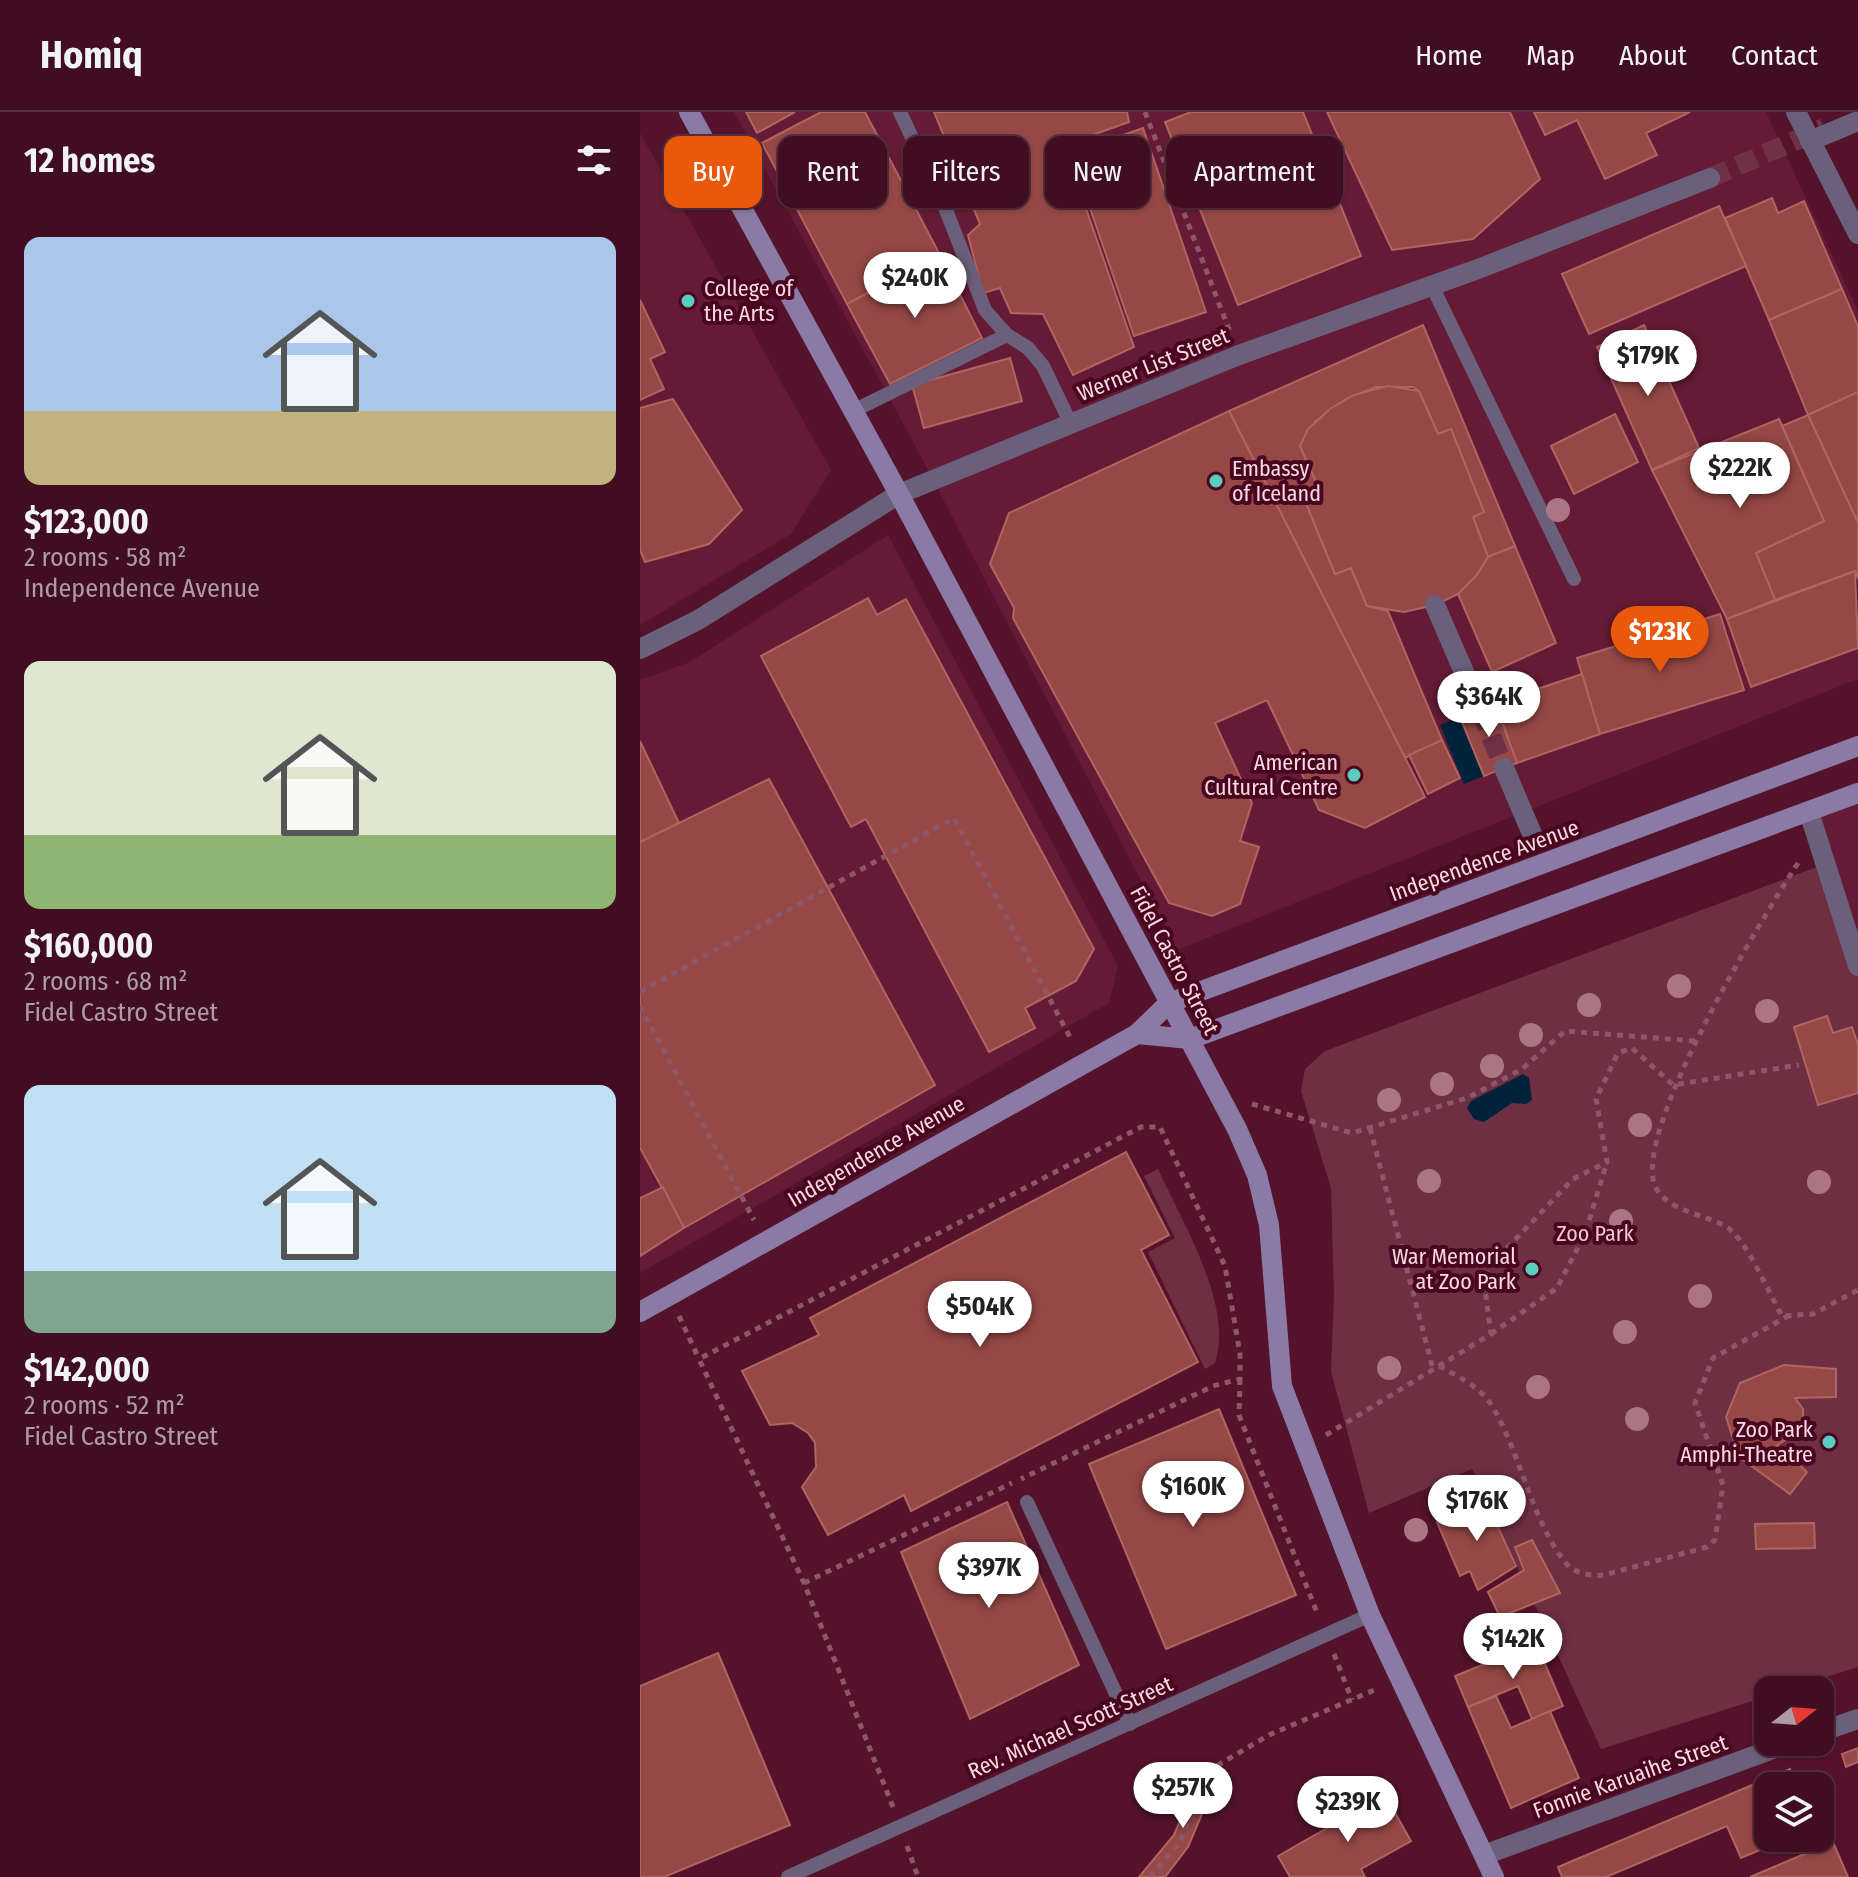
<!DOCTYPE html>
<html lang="en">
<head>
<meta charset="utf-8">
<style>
	body { margin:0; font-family:"Fira Sans Condensed",sans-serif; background:#4b1c2d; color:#f1f3f6; height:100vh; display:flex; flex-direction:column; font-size:30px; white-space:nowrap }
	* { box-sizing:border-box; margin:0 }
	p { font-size:26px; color:#ae9ca5 }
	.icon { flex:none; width:44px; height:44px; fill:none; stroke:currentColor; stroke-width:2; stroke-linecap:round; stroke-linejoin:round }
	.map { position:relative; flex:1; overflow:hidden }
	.sheet { display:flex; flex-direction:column; background:#400e20; width:640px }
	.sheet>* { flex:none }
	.hud { position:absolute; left:24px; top:24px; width:760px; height:72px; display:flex; gap:16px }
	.needle { width:52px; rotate:73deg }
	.fabs { position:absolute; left:1114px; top:1564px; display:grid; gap:16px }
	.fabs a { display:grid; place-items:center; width:80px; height:80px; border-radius:16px; background:#400e20; box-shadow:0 2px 6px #0004,0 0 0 2px #592e3e; font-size:40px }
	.price { position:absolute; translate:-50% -68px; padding:0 18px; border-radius:28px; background:#fff; color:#222; font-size:26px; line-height:52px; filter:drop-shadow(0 2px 4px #0008) }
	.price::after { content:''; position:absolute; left:50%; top:48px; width:24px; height:18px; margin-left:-12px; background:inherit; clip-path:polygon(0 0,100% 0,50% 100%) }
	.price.selected { background:#ea580c; color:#fff }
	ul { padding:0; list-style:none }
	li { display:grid; align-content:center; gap:16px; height:424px; padding:0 24px }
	li span { display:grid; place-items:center; height:248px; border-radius:16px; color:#555 }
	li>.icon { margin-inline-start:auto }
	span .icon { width:144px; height:144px; fill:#fffc; stroke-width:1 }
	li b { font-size:34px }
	h2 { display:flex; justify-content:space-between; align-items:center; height:96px; padding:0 24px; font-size:34px }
	.chip { padding:0 28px; border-radius:16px; background:#400e20; box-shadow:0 2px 6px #0004,0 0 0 2px #592e3e; font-size:28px; line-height:72px }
	.chip.selected { background:#ea580c; color:#fff }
	header { display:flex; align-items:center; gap:48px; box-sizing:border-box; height:112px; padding:0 40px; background:#400e20; border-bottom:2px solid #592e3e }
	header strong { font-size:38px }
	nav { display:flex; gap:44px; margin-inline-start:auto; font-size:28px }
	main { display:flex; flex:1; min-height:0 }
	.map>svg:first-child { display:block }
</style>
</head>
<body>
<header>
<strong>Homiq</strong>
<nav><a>Home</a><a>Map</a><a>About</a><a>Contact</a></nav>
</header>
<main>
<section class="sheet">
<h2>12 homes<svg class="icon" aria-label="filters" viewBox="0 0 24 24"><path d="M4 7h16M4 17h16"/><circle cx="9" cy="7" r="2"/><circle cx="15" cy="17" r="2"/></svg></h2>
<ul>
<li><span style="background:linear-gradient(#a9c7e8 70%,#c2b280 0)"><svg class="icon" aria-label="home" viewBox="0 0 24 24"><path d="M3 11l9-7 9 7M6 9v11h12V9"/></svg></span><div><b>$123,000</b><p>2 rooms · 58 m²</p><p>Independence Avenue</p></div></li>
<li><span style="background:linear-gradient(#dfe7d0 70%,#8fb573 0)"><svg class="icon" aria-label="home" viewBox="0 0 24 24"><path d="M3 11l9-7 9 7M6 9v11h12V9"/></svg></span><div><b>$160,000</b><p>2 rooms · 68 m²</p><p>Fidel Castro Street</p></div></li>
<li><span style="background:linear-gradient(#bfe0f5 75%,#7fa58c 0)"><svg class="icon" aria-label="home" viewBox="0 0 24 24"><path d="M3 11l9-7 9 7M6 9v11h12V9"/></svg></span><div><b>$142,000</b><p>2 rooms · 52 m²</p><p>Fidel Castro Street</p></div></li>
</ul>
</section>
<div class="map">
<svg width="1218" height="1765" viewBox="0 0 1218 1765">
	<rect width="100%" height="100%" fill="#55132b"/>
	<!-- built -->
	<g fill="#651b35">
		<polygon points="94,0 1126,0 1218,199 1218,567 537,838 276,335"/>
		<polygon points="0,21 191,358 151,422 0,513"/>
		<polygon points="248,423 478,854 469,891 0,1161 0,568 50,550"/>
		<polygon points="1218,681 1218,854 1169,700"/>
	</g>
	<!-- green -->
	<g fill="#6f2f43">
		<polygon points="1185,752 1218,855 1218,1555 1145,1578 1128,1578 1128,1584 961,1637 832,1357 729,1401 691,1259 694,1184 691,1076 661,979 665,957 685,939"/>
		<path d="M518,1057C542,1110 594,1193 575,1251L565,1257L508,1140L535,1126L504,1064Z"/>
	</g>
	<!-- water -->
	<g fill="#00233b">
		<polygon points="820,605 844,664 824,672 800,613"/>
		<polygon points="883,962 889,966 892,988 886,992 872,991 844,1010 834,1007 827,996 831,989"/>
	</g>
	<!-- building -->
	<g fill="#954846" stroke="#b06561" stroke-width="2">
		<polygon points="106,0 155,0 117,21"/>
		<polygon points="181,0 225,0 300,143 207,192 122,31"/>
		<polygon points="294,0 487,0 489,10 424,33 494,235 433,263 403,202 371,201 360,176 343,181 328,123 340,112"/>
		<polygon points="551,0 663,0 721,144 598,193 525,10"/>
		<polygon points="687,0 870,0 900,67 833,127 752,138"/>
		<polygon points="894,0 1050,0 1006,21 1017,43 965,67 937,8 905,23"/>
		<polygon points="503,16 566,200 494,224 431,41"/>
		<polygon points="1132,86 1138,101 1164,89 1202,177 1129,208 1085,106"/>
		<polygon points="1079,94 1106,154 949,222 922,162"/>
		<polygon points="300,143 342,226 250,272 207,192"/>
		<polygon points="1202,177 1218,214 1218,280 1168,303 1129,208"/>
		<polygon points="0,188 25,240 10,247 24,277 0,288"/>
		<polygon points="783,213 875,434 848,445 833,405 844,400 811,317 798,322 779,279 773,275 736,275 706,287 675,310 660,334 677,372 661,379 695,462 711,456 727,494 748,499 802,628 765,646 589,299"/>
		<polygon points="1004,213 1059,336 1012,358 957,235"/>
		<polygon points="370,246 382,289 284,316 272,273"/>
		<polygon points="748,274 779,279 798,322 811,317 844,400 833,405 848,445 837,463 818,482 795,493 764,500 727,494 711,456 695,462 661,379 677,372 660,334 668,317 690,297 714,283"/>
		<polygon points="1218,280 1218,411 1168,303"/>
		<polygon points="33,287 102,398 69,432 5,450 0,438 0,296"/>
		<polygon points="589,299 785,685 725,716 679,698 627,588 575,611 612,691 600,729 619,735 600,792 572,804 529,791 373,506 374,496 350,452 369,401"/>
		<polygon points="975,302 998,350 934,382 911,334"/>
		<polygon points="1168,303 1218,411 1218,467 1215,459 1135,488 1116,441 1184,409 1142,314"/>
		<polygon points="1139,307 1184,409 1116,441 1135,488 1087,507 1012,358"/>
		<polygon points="875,434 916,531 852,560 818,482 837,463 848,445"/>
		<polygon points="1215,459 1218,536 1111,575 1087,507"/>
		<polygon points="228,486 237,503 266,487 454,837 436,869 385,896 395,916 349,940 226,707 211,715 121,544"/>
		<polygon points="1080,502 1104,578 960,622 937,546"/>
		<polygon points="942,562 960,622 877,651 855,591"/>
		<polygon points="855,591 877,651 844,664 820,605"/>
		<polygon points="802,628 820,666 788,682 769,643"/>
		<polygon points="0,629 39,711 0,730"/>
		<polygon points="129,667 295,973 44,1116 0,1036 0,730"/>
		<polygon points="1187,904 1193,921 1212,915 1218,933 1218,981 1178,993 1154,915"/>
		<polygon points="486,1040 529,1123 501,1138 558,1250 271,1399 264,1383 188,1423 162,1375 176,1355 175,1331 168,1321 152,1311 130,1313 102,1259 179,1223 170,1206"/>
		<polygon points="23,1075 44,1116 0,1144 0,1086"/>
		<polygon points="1144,1253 1196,1257 1196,1285 1155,1286 1163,1297 1163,1310 1158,1321 1137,1333 1167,1360 1150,1382 1099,1345 1086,1305 1100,1271"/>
		<polygon points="579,1297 656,1483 526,1537 449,1352"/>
		<polygon points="844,1385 876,1454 838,1478 830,1459 820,1464 797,1410"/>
		<polygon points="367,1390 439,1553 330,1607 261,1440"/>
		<polygon points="1174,1411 1175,1436 1116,1437 1115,1412"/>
		<polygon points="892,1428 920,1481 860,1505 848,1480 884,1458 875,1435"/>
		<polygon points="896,1531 923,1594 892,1607 878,1574 828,1595 815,1564"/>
		<polygon points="78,1541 150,1713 24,1765 0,1765 0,1574"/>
		<polygon points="856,1584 871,1616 910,1599 939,1666 871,1696 828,1595"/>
		<polygon points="1218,1636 1218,1650 1206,1655 1202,1642"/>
		<polygon points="1150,1657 1157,1674 1128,1674 1128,1726 1149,1726 1101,1746 1087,1714 966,1765 922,1765 918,1755"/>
		<polygon points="559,1662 577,1667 548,1735 525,1765 499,1765 534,1723"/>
		<polygon points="745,1683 771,1729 721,1757 725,1765 650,1765 638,1744"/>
		<polygon points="1193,1730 1208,1765 1110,1765"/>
	</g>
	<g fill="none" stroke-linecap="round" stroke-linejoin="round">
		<!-- pedestrian-tunnel -->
		<polyline stroke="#6e3146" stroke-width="20" stroke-dasharray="20 10" stroke-linecap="butt" points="840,597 864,656"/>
		<!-- tertiary-tunnel -->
		<polyline stroke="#6e3146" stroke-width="20" stroke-dasharray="20 10" stroke-linecap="butt" points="1070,66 1184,16"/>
		<!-- path -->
		<g stroke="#8e5769" stroke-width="5" stroke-dasharray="6 6" stroke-linecap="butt">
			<polyline points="505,0 590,220"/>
			<path d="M1158,751C1124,803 992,1019 1015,1074C1027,1100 1067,1102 1088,1116C1108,1130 1129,1182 1142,1204L1173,1202L1218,1178"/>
			<polyline points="0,880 314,706 432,929"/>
			<polyline points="0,894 114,1108"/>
			<polyline points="612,992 712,1021 827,986 882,957 925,919 1055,929"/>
			<polyline points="730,1016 793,1257"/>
			<polyline points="39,1204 59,1247"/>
			<polyline points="851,1222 917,1176 945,1122 967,1050"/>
			<path d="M799,1254C821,1266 843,1276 855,1299C882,1347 891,1406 925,1450C935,1462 950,1464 964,1463L1067,1435L1075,1428L1083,1373L1055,1291L1073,1246L1150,1203"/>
			<polyline points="600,1267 599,1303 678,1503"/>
			<polyline points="686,1323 851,1222 844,1170 847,1157 933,1067 967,1050 956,987 978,941 992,936 1033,973 1159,953"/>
			<polyline points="164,1471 372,1371"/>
			<polyline points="694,1542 712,1588"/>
			<polyline points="253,1695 164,1471 59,1247 501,1015 520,1015 585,1154 600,1242 600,1267 573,1274 381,1367"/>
			<polyline points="267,1734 278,1765"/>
			<polyline points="510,1765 540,1730 573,1656 629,1623 739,1576"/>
		</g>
		<!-- service -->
		<g stroke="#6a607b" stroke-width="14">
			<polyline points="260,0 306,98 345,198 367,223 388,236 403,254 431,312"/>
			<polyline points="792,174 934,467"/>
			<polyline points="213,299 367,223"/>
			<polyline points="387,1390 490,1612"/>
			<polyline points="148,1765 730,1503"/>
		</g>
		<!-- pedestrian -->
		<g stroke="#6a607b" stroke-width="20">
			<polyline points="1156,0 1218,122"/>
			<polyline points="1170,29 1218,9"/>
			<polyline points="795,493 840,597"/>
			<polyline points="864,656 893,724"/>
			<polyline points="1169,700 1218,854"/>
		</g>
		<!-- tertiary -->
		<g stroke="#6a607b" stroke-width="20">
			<polyline points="0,537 58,508 259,382 599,243 838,157 1070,66"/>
			<polyline points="1180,1620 1218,1607"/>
			<polyline points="844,1743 1152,1630"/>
		</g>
		<!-- secondary -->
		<g stroke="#8b7aa5" stroke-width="20">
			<polyline points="49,0 259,382 597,1017 617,1063 629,1113 642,1274 730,1503 854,1765"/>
			<polyline points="497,922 550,927 1218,681"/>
			<polyline points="0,1200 497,922 529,891 1218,634"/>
		</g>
	</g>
	<!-- trees -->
	<g fill="#ab7585">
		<circle cx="918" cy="398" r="12"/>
		<circle cx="1039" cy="874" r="12"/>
		<circle cx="949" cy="893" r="12"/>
		<circle cx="1127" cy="899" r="12"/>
		<circle cx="891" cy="923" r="12"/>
		<circle cx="852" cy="954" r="12"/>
		<circle cx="802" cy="972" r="12"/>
		<circle cx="749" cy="988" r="12"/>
		<circle cx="1000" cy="1013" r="12"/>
		<circle cx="789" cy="1069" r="12"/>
		<circle cx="1179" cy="1070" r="12"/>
		<circle cx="981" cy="1109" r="12"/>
		<circle cx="1060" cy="1184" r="12"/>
		<circle cx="985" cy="1220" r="12"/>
		<circle cx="749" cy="1256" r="12"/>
		<circle cx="898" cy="1275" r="12"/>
		<circle cx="997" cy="1307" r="12"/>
		<circle cx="776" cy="1418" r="12"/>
	</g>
	<!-- markers -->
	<g fill="#59cebe" stroke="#490621" stroke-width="3">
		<circle cx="48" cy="189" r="8"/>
		<circle cx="576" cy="369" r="8"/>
		<circle cx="714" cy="663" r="8"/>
		<circle cx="892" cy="1157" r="8"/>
		<circle cx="1189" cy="1330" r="8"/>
	</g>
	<g text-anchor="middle" stroke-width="8" stroke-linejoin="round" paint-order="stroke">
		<!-- poi labels -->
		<g font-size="22" fill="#fbd9e0" stroke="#490621" text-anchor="end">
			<text x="64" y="184" text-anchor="start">College of<tspan x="64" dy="25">the Arts</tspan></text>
			<text x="592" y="364" text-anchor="start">Embassy<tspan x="592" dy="25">of Iceland</tspan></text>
			<text x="698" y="658">American<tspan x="698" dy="25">Cultural Centre</tspan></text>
			<text x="876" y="1152">War Memorial<tspan x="876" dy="25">at Zoo Park</tspan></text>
			<text x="1173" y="1325">Zoo Park<tspan x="1173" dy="25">Amphi-Theatre</tspan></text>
		</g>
		<!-- street labels -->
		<g font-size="22" fill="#fbd9e0" stroke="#490621">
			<text transform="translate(513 252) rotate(-22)" y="8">Werner List Street</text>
			<text transform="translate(844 748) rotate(-20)" y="8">Independence Avenue</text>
			<text transform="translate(535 848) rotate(62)" y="8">Fidel Castro Street</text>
			<text transform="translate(236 1039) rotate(-30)" y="8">Independence Avenue</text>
			<text transform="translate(430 1615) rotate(-24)" y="8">Rev. Michael Scott Street</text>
			<text transform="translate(990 1664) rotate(-20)" y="8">Fonnie Karuaihe Street</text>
		</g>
		<!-- park labels -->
		<g font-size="22" fill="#f2c5cf" stroke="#490621">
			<text x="955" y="1129">Zoo Park</text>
		</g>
	</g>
</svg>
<div class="fabs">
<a><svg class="needle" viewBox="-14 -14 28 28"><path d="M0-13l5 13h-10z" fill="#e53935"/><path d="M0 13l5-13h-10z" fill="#ae9ca5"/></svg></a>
<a><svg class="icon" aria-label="layers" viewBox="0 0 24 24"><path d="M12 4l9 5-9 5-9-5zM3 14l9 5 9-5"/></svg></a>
</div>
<b class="price" style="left:275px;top:208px">$240K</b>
<b class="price" style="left:1008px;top:286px">$179K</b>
<b class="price" style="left:1100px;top:398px">$222K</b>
<b class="price selected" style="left:1020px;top:562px">$123K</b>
<b class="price" style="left:849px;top:627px">$364K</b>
<b class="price" style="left:340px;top:1237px">$504K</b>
<b class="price" style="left:553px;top:1417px">$160K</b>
<b class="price" style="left:837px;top:1431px">$176K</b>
<b class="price" style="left:349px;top:1498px">$397K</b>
<b class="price" style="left:873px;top:1569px">$142K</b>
<b class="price" style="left:543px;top:1718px">$257K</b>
<b class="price" style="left:708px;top:1732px">$239K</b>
<div class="hud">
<a class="chip selected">Buy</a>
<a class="chip">Rent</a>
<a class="chip">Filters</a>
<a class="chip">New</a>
<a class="chip">Apartment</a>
</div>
</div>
</main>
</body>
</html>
